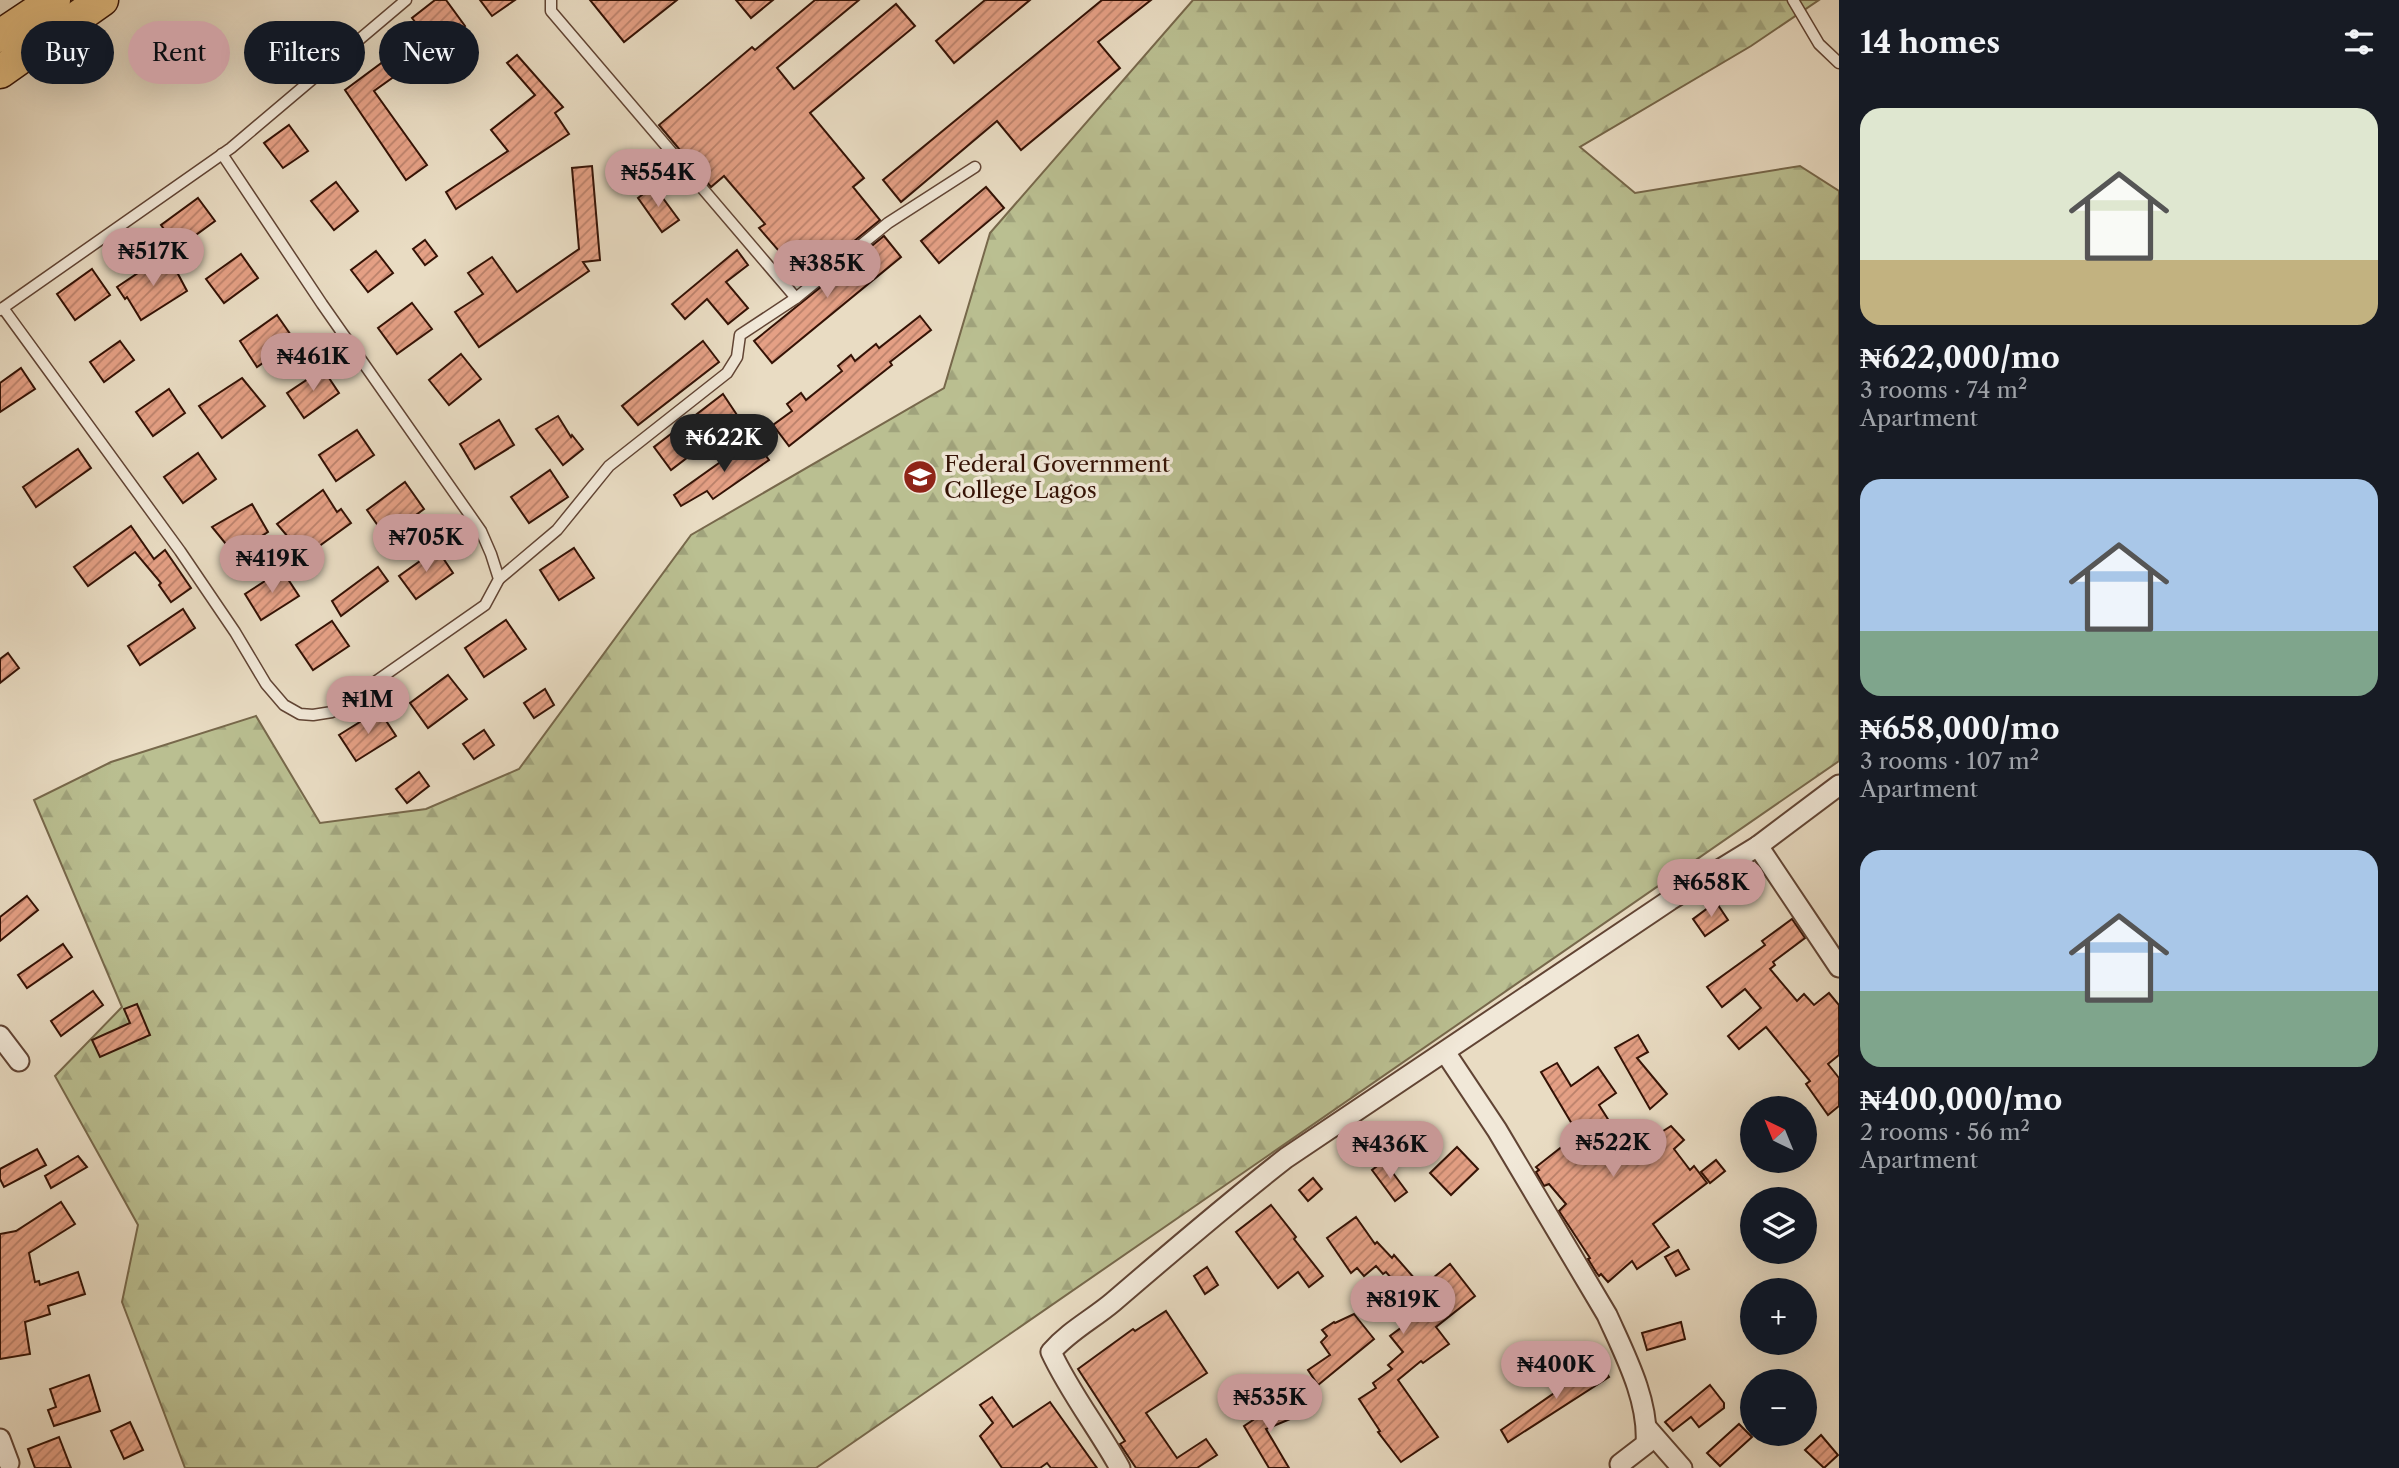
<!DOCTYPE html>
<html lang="en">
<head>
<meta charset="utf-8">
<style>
	body { margin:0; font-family:"Libre Caslon Text",serif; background:#242831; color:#f1f3f6; height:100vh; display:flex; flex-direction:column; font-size:26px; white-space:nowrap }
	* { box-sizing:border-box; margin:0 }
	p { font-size:23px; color:#9ea1a6 }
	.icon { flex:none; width:38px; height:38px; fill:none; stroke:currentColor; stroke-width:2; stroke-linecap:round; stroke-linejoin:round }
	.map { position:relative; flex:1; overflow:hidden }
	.side { display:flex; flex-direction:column; background:#171b24; width:560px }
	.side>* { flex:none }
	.hud { position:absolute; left:21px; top:21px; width:665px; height:63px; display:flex; gap:14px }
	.needle { width:46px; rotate:317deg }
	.tools { position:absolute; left:1740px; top:1096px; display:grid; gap:14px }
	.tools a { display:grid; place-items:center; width:77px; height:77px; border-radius:50%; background:#171b24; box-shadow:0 7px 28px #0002; font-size:35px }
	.price { position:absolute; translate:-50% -60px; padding:0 16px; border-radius:24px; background:#c59692; color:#111; font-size:23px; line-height:46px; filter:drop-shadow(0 2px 4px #0008) }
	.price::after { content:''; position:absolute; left:50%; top:42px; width:21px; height:16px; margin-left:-10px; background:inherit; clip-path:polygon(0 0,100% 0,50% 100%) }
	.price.active { background:#222; color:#fff }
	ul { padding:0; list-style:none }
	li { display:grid; align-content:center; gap:14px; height:371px; padding:0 21px }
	li span { display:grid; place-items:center; height:217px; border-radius:21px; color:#555 }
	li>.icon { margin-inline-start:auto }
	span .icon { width:126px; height:126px; fill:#fffc; stroke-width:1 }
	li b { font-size:30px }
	h2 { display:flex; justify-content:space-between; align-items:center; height:84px; padding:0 21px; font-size:30px }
	.pill { padding:0 24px; border-radius:32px; background:#171b24; box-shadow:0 7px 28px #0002; font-size:24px; line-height:63px }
	.pill.active { background:#c59692; color:#111 }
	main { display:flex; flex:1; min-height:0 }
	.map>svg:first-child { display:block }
</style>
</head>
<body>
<main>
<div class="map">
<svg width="1839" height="1468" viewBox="0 0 1839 1468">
	<defs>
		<pattern id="forest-firs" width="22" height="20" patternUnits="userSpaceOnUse" patternTransform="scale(1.75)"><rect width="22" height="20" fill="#babf91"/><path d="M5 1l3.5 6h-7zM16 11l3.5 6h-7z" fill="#a0a37c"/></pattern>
		<pattern id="building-hatch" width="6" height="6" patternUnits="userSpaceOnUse" patternTransform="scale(1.75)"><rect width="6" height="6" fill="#e5a085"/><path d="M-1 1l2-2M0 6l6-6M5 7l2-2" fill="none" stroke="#ba816b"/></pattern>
	</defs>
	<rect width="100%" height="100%" fill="#e9dcc3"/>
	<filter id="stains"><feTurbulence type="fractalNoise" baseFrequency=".00286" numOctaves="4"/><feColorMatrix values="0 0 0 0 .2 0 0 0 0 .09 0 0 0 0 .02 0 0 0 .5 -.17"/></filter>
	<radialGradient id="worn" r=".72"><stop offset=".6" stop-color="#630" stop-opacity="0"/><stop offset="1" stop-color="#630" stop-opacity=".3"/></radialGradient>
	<!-- forest -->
	<polygon fill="url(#forest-firs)" stroke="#77684b" stroke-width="2" points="1193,0 1819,0 1751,46 1580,147 1635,193 1800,166 1839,191 1839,761 816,1468 185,1468 122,1302 138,1225 55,1076 122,1007 34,800 111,762 256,716 320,823 426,809 519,769 691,535 944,388 990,233"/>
	<!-- building -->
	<g fill="url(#building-hatch)" stroke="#341205" stroke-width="2">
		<polygon points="435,0 446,0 465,26 374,91 427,165 406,180 345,90 423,32 412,18"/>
		<polygon points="480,0 515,0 492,16"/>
		<polygon points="590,0 677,0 624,42"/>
		<polygon points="736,0 773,0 751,18"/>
		<polygon points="815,0 859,0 777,68 794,89 896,4 915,26 810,113 864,178 853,187 880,220 805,281 759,228 765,224 724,176 711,187 659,125 752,47 755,50"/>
		<polygon points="985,0 1030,0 954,63 936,41"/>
		<polygon points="1102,0 1151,0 1098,42 1120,68 1021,150 997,121 901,202 883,180"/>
		<polygon points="517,55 563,107 555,113 569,134 456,209 446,192 508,151 491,130 535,95 507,63"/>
		<polygon points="289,125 308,151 283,168 264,143"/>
		<polygon points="592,166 600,260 583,262 589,271 479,347 455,312 483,294 468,273 492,257 517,292 579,249 572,168"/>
		<polygon points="336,182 358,211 334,230 311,201"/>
		<polygon points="654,186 679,220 662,232 638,198"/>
		<polygon points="986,187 1004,208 939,263 921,241"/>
		<polygon points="198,198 215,221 178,248 161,225"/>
		<polygon points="884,236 901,257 772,363 754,341"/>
		<polygon points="425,240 437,256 425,265 413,249"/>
		<polygon points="737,250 748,265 726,282 748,308 728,324 707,299 685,319 672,304"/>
		<polygon points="376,251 393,273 368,292 351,270"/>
		<polygon points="241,254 258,278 224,303 206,279"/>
		<polygon points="169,257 187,291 141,320 127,297 125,299 117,287 147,267"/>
		<polygon points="92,269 110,295 75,320 57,294"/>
		<polygon points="412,303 432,329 397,354 378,328"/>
		<polygon points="277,315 295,341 257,367 240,341"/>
		<polygon points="920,316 931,330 890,362 892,365 789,446 773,425 792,411 787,404 801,393 806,400 842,371 838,366 851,355 855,361 876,344 879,348"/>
		<polygon points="120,341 134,360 104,382 90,362"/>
		<polygon points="703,341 719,362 638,425 622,406"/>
		<polygon points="461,354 481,379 449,405 429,380"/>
		<polygon points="21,368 35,389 0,412 0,383"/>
		<polygon points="323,369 339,393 304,418 287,393"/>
		<polygon points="242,378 265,406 222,438 199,406"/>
		<polygon points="169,389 185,413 153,436 136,412"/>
		<polygon points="723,394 739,418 671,470 654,447"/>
		<polygon points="558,416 571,437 572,435 583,449 563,465 536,429"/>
		<polygon points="499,420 514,445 475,469 460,444"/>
		<polygon points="357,430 374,455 336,481 319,455"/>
		<polygon points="755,441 769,460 713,499 707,491 681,506 674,495 736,451 738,454"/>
		<polygon points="78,449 91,468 36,507 23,487"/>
		<polygon points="198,453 216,479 183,503 164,477"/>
		<polygon points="550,470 568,497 529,523 511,497"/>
		<polygon points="405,482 424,509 386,537 367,510"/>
		<polygon points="323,490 337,512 341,509 351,523 304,557 289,536 288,537 277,524"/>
		<polygon points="252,504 268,532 234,554 212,527"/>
		<polygon points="131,526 154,559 165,550 191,588 171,602 159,585 161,583 135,552 88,586 74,567"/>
		<polygon points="574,548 594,578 559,600 540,570"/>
		<polygon points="437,549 453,573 416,599 399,576"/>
		<polygon points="378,567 388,581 341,616 332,601"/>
		<polygon points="282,570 299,596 261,620 245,594"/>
		<polygon points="183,609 195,628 140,665 128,646"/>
		<polygon points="506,620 526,649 484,677 465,648"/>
		<polygon points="332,621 349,646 313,670 296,645"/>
		<polygon points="8,653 19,668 0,683 0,659"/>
		<polygon points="448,675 467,699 428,728 410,703"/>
		<polygon points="545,689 554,705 534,718 524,703"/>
		<polygon points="379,710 396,736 356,761 339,735"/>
		<polygon points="484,730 494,745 474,759 463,744"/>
		<polygon points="419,772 429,786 407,803 396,789"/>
		<polygon points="27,896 38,910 0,941 0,917"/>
		<polygon points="1716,902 1728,920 1705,936 1693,919"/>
		<polygon points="1792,919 1805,938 1773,962 1775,965 1770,969 1797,1001 1804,994 1814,1005 1829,993 1839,1005 1839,1055 1828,1064 1839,1078 1839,1106 1828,1115 1806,1084 1810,1081 1766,1027 1739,1049 1728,1036 1761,1008 1745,989 1722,1007 1707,987 1765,945 1762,941"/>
		<polygon points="63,944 72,957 27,988 18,975"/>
		<polygon points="93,991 103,1005 61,1036 51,1021"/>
		<polygon points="137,1004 150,1035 100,1057 92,1040 130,1023 124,1009"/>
		<polygon points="1638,1035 1648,1052 1637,1058 1667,1094 1650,1109 1615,1048"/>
		<polygon points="1557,1063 1571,1086 1598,1067 1616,1093 1599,1105 1625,1146 1643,1132 1649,1140 1671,1126 1684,1140 1674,1149 1690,1170 1694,1166 1707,1183 1653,1224 1669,1247 1637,1269 1632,1261 1608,1282 1601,1274 1599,1276 1596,1272 1588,1259 1590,1258 1559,1211 1566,1204 1549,1184 1544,1186 1536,1172 1539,1170 1536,1167 1578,1134 1541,1072"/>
		<polygon points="1457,1147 1478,1169 1451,1195 1430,1173"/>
		<polygon points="37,1149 46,1165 4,1187 0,1179 0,1169"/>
		<polygon points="78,1156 87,1167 51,1188 45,1176"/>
		<polygon points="1716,1160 1725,1171 1710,1183 1701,1172"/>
		<polygon points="1384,1161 1407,1192 1395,1201 1372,1170"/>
		<polygon points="1313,1178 1322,1189 1308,1201 1299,1190"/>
		<polygon points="61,1202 75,1224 29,1253 35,1282 39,1281 40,1285 78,1272 85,1294 48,1306 50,1314 25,1322 30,1354 0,1359 0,1234 16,1231"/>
		<polygon points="1271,1205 1296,1237 1294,1239 1323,1276 1309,1287 1298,1272 1278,1288 1236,1232"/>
		<polygon points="1356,1217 1375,1244 1377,1242 1392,1258 1394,1255 1422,1287 1450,1264 1475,1296 1436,1327 1449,1344 1423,1363 1421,1361 1398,1380 1438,1437 1401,1462 1378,1432 1380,1431 1359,1399 1376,1388 1373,1383 1392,1369 1388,1365 1403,1352 1390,1336 1418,1315 1406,1300 1409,1298 1386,1272 1383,1274 1376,1266 1364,1276 1357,1268 1351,1273 1327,1238"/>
		<polygon points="1678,1250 1689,1269 1676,1276 1665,1257"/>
		<polygon points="1207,1267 1218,1285 1205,1294 1194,1276"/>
		<polygon points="1166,1311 1207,1373 1146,1413 1177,1458 1206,1439 1217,1455 1197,1468 1136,1468 1120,1444 1125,1441 1078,1369 1133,1329 1135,1331"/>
		<polygon points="1354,1314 1374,1339 1318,1385 1308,1370 1330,1355 1321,1342 1327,1336 1322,1330 1334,1322 1335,1323"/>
		<polygon points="1681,1322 1685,1339 1647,1350 1642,1333"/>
		<polygon points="1599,1362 1609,1377 1508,1442 1501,1430"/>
		<polygon points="89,1375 100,1411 54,1426 48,1410 56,1407 50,1389"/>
		<polygon points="1710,1385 1724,1403 1724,1408 1699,1427 1691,1417 1673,1431 1665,1422"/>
		<polygon points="992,1397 1013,1427 1050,1402 1097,1468 1051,1468 1047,1463 1040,1468 1002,1468 980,1436 993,1423 980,1405"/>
		<polygon points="1285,1399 1295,1417 1266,1429 1289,1468 1269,1468 1244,1426"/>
		<polygon points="130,1422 143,1450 124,1459 111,1431"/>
		<polygon points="1739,1424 1752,1437 1720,1466 1707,1453"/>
		<polygon points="1821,1435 1838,1455 1824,1468 1805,1450"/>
		<polygon points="59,1437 71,1468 35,1468 28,1449"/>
	</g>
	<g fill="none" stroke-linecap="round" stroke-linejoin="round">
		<!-- service casing -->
		<g stroke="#614434" stroke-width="13">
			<g id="service">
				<polyline points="551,0 551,11 796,298"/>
				<polyline points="1793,0 1819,44 1839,63"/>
				<polyline points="3,308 180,551 235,632 266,684 284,705 300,714 313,715 332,712 485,605 499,579 491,554 481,531 322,304 222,154"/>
				<polyline points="0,310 231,148 406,0"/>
				<polyline points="499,579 557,530 609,466 727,373 737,357 740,335 796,298 888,223 975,167"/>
			</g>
		</g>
		<!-- minor casing -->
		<g stroke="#614434" stroke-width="23">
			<g id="minor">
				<polyline points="1758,846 1839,967"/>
				<polyline points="0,1036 19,1061"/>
				<path d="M1445,1052L1497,1130L1607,1315C1625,1355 1649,1400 1646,1444L1620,1464"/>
				<polyline points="1647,1428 1682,1468"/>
				<polyline points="0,1439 9,1463"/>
				<path d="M1120,1468C1098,1428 1070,1393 1051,1352C1069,1331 1093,1319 1113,1302C1170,1253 1227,1204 1286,1158L1670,900L1758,846L1839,785"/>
			</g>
		</g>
		<!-- trunk casing -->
		<g stroke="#341205" stroke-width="35">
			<g id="trunk">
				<polyline points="0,36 54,0"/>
				<polyline points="0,72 102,0"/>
			</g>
		</g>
		<!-- service -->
		<use href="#service" stroke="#f1e8d8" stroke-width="10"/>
		<!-- minor -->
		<use href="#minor" stroke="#f1e8d8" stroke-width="19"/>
		<!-- trunk -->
		<use href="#trunk" stroke="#e4be82" stroke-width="32"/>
	</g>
	<!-- icons -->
	<defs>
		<g id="school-disc" transform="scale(1.75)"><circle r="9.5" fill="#8f2418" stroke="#f1e8d8"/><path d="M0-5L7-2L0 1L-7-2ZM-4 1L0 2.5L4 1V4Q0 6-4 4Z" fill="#fff"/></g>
	</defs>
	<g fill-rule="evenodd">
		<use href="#school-disc" x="920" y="477"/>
	</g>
	<g text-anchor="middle" stroke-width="7" stroke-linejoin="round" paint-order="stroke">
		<!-- poi labels -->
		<g font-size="23" fill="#341205" stroke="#f1e8d8" text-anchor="start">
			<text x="944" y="472">Federal Government<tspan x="944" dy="26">College Lagos</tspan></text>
		</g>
	</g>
	<rect width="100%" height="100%" filter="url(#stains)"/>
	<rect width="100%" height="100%" fill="url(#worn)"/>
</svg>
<div class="tools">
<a><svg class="needle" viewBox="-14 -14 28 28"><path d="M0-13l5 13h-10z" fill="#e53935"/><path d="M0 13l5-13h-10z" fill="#9ea1a6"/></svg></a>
<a><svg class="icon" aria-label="layers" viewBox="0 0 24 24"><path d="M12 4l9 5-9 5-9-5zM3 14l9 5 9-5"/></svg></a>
<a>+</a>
<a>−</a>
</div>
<b class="price" style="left:658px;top:209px">₦554K</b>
<b class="price" style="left:153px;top:288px">₦517K</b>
<b class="price" style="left:827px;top:300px">₦385K</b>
<b class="price" style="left:313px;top:393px">₦461K</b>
<b class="price active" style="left:724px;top:474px">₦622K</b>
<b class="price" style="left:426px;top:574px">₦705K</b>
<b class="price" style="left:272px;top:595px">₦419K</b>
<b class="price" style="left:368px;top:736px">₦1M</b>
<b class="price" style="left:1711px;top:919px">₦658K</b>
<b class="price" style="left:1613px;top:1179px">₦522K</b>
<b class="price" style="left:1390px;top:1181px">₦436K</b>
<b class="price" style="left:1403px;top:1336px">₦819K</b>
<b class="price" style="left:1556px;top:1401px">₦400K</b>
<b class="price" style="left:1270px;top:1434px">₦535K</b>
<div class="hud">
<a class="pill">Buy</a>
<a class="pill active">Rent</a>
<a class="pill">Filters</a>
<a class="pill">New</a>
</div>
</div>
<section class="side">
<h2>14 homes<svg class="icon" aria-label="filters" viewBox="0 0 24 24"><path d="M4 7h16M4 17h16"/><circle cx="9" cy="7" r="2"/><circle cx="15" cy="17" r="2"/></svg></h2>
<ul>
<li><span style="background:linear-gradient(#dfe7d0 70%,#c2b280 0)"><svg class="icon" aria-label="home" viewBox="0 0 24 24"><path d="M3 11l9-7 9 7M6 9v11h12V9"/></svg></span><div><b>₦622,000/mo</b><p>3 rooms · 74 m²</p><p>Apartment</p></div></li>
<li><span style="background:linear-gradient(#a9c7e8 70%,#7fa58c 0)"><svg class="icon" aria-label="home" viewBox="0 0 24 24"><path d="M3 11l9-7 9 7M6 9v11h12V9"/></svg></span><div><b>₦658,000/mo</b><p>3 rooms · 107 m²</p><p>Apartment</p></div></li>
<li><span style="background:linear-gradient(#a9c7e8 65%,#7fa58c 0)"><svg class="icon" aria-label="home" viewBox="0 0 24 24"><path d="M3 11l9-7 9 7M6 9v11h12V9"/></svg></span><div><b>₦400,000/mo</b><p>2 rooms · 56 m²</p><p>Apartment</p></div></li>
</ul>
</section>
</main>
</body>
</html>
